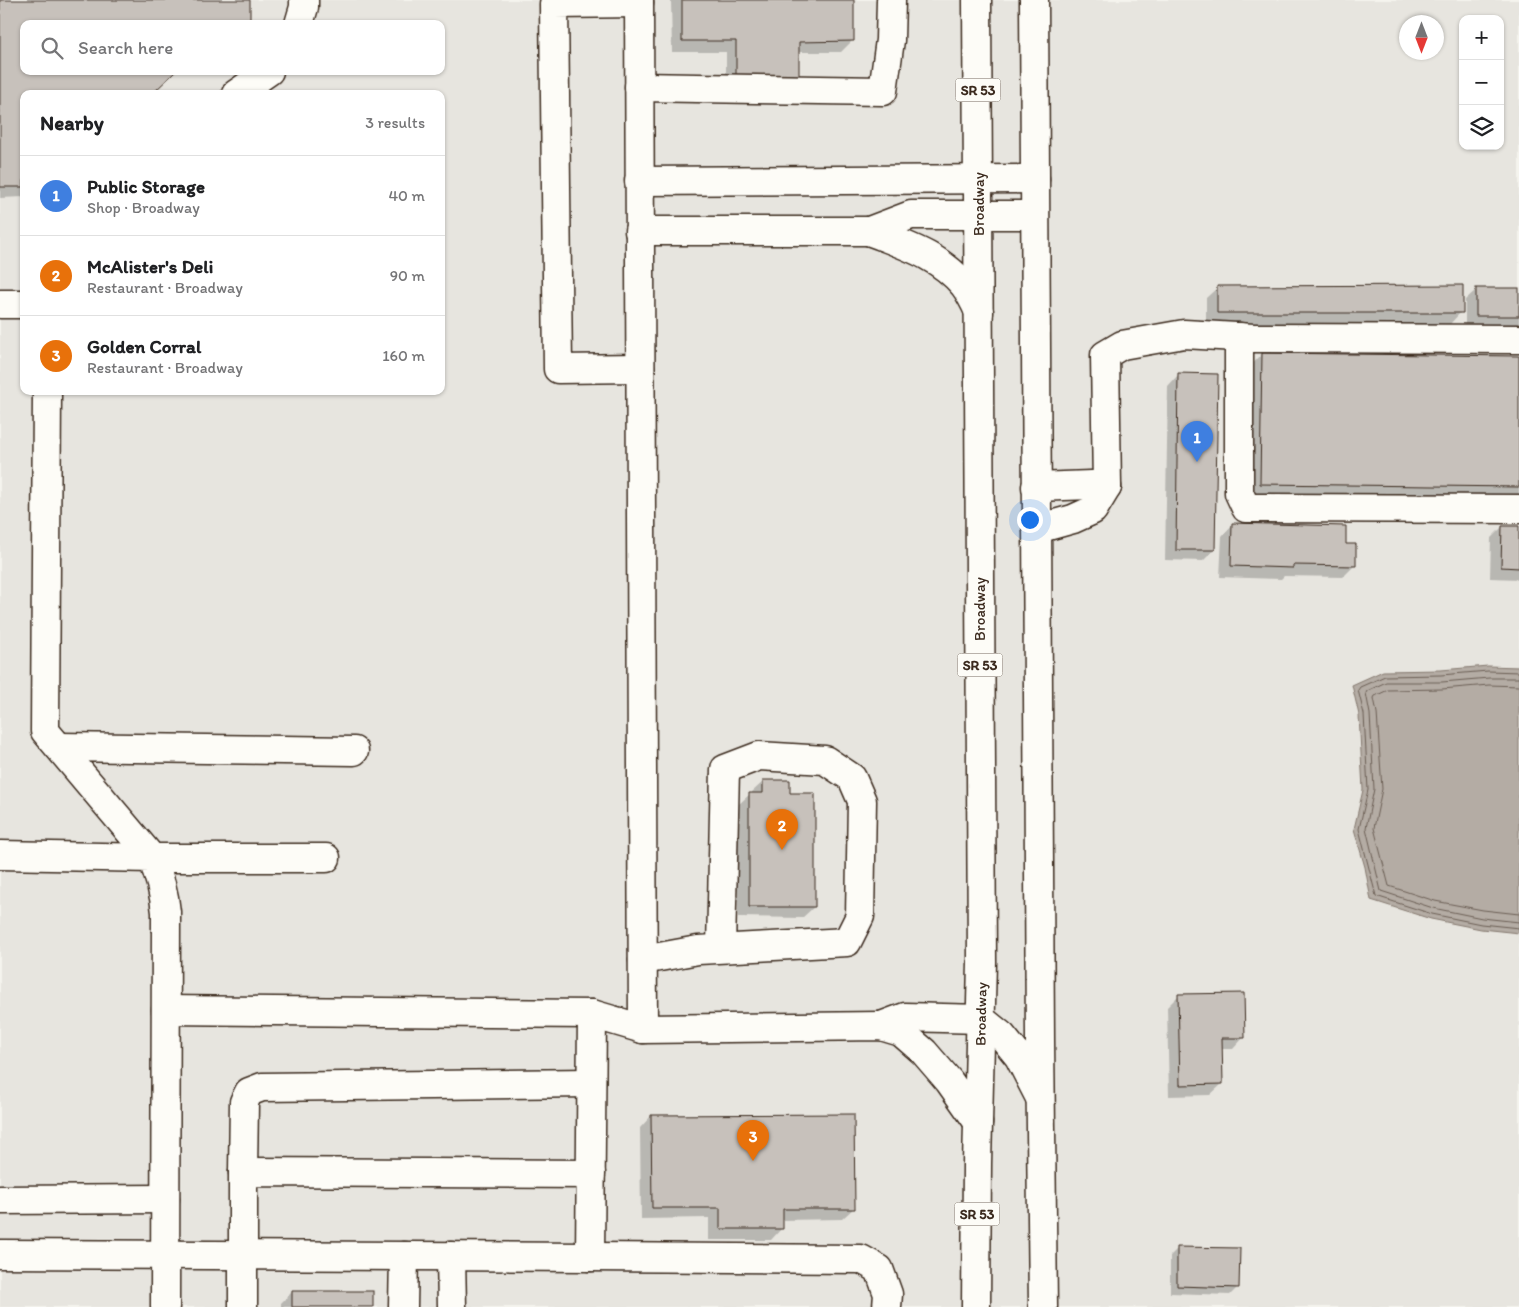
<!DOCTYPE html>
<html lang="en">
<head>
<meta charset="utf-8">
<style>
	:root { --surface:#fff; --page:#f2f2f2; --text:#202124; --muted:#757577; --line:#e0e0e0; --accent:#111827 }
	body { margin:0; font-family:Itim,sans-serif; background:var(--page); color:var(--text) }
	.controls { position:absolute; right:15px; top:15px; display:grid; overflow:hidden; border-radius:10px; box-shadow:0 1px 4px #0004 }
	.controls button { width:45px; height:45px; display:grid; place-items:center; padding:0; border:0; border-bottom:1px solid var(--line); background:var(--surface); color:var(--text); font:25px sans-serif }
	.compass { position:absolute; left:1399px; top:15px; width:45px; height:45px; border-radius:50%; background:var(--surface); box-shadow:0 1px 4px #0004; rotate:180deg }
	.you { position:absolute; left:1029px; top:519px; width:18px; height:18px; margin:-12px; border:4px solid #fff; border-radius:50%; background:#1a73e8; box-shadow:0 0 0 8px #1a73e833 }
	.badge { display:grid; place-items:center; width:32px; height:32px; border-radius:50%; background:var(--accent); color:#fff; font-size:16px; font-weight:700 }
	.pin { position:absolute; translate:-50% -41px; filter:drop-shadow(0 1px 2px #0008) }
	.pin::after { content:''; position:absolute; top:26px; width:18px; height:15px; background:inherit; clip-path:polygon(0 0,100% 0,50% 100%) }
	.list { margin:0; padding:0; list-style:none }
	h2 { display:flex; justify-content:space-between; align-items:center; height:65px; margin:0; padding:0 20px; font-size:21px }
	h2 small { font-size:16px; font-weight:400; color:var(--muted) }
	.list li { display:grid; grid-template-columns:32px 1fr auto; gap:15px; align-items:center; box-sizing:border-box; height:80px; padding:0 20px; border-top:1px solid var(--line) }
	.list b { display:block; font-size:19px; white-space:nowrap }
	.list p { margin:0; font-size:16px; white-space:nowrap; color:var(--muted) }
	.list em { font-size:16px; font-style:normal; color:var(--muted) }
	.icon { flex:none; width:28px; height:28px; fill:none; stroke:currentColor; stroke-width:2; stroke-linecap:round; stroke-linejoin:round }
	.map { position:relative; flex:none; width:1519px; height:1307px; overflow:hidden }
	.search { position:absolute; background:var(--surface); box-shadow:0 1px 4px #0004; left:20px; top:20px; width:425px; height:55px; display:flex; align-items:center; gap:12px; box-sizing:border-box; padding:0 18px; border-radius:10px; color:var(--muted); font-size:19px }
	.panel { position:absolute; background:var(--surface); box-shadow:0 1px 4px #0004; left:20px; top:90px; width:425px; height:305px; border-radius:10px }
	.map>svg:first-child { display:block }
</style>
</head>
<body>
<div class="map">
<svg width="1519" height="1307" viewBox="0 0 1519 1307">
	<rect width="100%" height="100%" fill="#f5f4ee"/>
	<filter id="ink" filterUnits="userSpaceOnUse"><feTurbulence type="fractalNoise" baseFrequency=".02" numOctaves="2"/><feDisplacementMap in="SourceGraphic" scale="10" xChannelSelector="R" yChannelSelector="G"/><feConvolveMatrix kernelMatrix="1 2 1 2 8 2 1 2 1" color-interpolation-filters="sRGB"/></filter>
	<g filter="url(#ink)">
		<path fill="#e7e5df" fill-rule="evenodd" d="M 0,0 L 1519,0 L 1519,1307 L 0,1307 ZM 1463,19 L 1500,19 L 1500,146 L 1463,146 ZM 1406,22 L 1436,22 L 1436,52 L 1406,52 ZM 24,24 L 441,24 L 441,71 L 24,71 ZM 24,94 L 441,94 L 441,391 L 24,391 Z"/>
		<polygon fill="#b4aca4" stroke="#84786e" points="1488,666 1519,667 1519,933 1481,929 1431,919 1371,900 1365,867 1354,829 1363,790 1359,715 1352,685 1383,671 1441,670"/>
		<g fill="#0003">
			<polygon points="0,0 248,0 24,24 24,197 0,198"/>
			<polygon points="671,0 852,0 852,41 841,52 798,52 726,87 726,52 672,52"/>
			<polygon points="1218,287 1461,312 1450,324 1206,324 1206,298"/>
			<polygon points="1477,289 1519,289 1519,327 1465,327 1465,300"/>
			<polygon points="1262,354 1519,357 1519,501 1246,498 1248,369"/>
			<polygon points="1179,374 1214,550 1203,561 1165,560 1168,386"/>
			<polygon points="1233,524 1345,545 1355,565 1343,577 1284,576 1281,579 1220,577 1222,536"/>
			<polygon points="1502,527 1519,527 1519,579 1490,578 1491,538"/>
			<polygon points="764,781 789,794 814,907 802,918 738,917 738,805 750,794 752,794 752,792"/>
			<polygon points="1179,995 1244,1037 1233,1049 1221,1049 1222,1084 1210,1095 1169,1096 1167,1007"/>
			<polygon points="651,1116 854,1208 842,1219 782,1220 782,1228 771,1240 709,1240 709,1218 641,1219 640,1128"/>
			<polygon points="1177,1249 1238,1287 1230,1295 1170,1293 1170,1256"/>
			<polygon points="292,1292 372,1307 281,1307 281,1303"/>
		</g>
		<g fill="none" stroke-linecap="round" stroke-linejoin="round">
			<g stroke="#6b5e54" stroke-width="1">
				<polyline points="1519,672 1488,671 1441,675 1385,676 1360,687 1358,690 1364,714 1368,790 1359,829 1376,896 1432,914 1481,924 1519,928"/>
				<polyline points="1519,678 1489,678 1442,682 1386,682 1367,691 1366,693 1370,714 1374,789 1366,828 1381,891 1433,908 1482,918 1519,922"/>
				<polyline points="1519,686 1489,685 1442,689 1388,690 1375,696 1374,698 1377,713 1382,789 1374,828 1389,886 1435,901 1483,910 1519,914"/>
			</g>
		</g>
		<g fill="#c7c1bb" stroke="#3b2a1e">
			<polygon points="0,0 250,0 250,24 24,24 24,71 176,71 152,94 24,94 24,187 0,187"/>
			<polygon points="682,0 854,0 854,41 799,42 799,76 736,77 736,41 682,41"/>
			<polygon points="1463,285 1463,313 1217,313 1217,286"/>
			<rect x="1476" y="288" width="43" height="28"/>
			<polygon points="1262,353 1519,356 1519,487 1260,484"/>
			<polygon points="1178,373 1218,374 1215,550 1176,550"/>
			<polygon points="1232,523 1346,526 1346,544 1356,544 1356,566 1293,565 1293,568 1231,566"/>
			<polygon points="1502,526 1519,526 1519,568 1501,567"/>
			<polygon points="763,780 790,780 790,793 815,793 815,907 749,907 749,793 763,793"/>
			<polygon points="1244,993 1245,1038 1222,1038 1223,1084 1180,1085 1178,994"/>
			<polygon points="854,1114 855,1209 783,1209 783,1229 720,1229 720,1208 652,1208 651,1115"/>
			<polygon points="1177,1247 1240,1248 1239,1288 1177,1286"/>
			<rect x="292" y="1291" width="81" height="16"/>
		</g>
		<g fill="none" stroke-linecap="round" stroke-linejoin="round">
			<defs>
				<g id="minor">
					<polyline points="639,0 643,1029"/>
					<polyline points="639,3 554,4 558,369 640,368"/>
					<polyline points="299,24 304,7 304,0"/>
					<polyline points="639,87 883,91 890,40 891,0"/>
					<polyline points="236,94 269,71"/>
					<polyline points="639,181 1035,179"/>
					<polyline points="639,231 869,231 911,215 1034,215"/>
					<path d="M 869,231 C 904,245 939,255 964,285 C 970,293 975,303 979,312"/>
					<polyline points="0,304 24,304"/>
					<polyline points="1239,337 1239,493 1246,508 1519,509"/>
					<polyline points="47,391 45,731 152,858 326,858"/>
					<polyline points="1036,487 1091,485 1107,487"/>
					<polyline points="1037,529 1073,519 1093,510 1107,487 1105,355 1122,345 1184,334 1254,338 1519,339"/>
					<polyline points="59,747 354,751"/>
					<path d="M 0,855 L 152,858 C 160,877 164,891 166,912 L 165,1307"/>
					<polyline points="643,960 698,950 847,942 860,916 862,801 852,778 825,760 759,756 725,769 721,948"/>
					<polyline points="166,1010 592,1014 643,1029 881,1026 901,1032 924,1052 949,1081 978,1122"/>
					<polyline points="881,1026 905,1017 981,1019 1002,1036 1019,1057 1040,1098"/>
					<polyline points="243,1172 244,1102 249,1092 262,1087 591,1083"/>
					<polyline points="0,1200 165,1199"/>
					<polyline points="0,1254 590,1257 592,1014"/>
					<polyline points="451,1256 452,1307"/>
					<polyline points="590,1257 861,1259 879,1269 888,1294 887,1307"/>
					<polyline points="243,1307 243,1172 591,1174"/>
					<polyline points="403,1307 404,1256"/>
				</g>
				<g id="major">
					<polyline points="1034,0 1040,1041 1043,1307"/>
					<polyline points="976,1307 977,1164 982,962 977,0"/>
				</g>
			</defs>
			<use href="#minor" stroke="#3b2a1e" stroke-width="31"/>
			<use href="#major" stroke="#3b2a1e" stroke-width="31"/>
			<use href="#minor" stroke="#fdfcf7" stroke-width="28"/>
			<use href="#major" stroke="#fdfcf7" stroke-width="28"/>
		</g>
	</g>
	<g text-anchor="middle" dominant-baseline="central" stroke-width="4" stroke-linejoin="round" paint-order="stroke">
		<g fill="#fdfcf7" stroke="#75695f" stroke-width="1">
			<rect x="955.5" y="78.5" width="45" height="23" rx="4"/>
			<rect x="957.5" y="653.5" width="45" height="23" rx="4"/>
			<rect x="954.5" y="1202.5" width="45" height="23" rx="4"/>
		</g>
		<g font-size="14" font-weight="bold" fill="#3b2a1e">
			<text x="978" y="90">SR 53</text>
			<text x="980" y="665">SR 53</text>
			<text x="977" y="1214">SR 53</text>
		</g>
		<g font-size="15" fill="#3b2a1e" stroke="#fdfcf7">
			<text transform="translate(979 204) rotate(-90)">Broadway</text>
			<text transform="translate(980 609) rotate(-90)">Broadway</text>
			<text transform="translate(981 1014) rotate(-89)">Broadway</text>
		</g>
	</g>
</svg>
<div class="controls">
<button>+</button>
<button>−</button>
<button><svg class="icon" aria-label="layers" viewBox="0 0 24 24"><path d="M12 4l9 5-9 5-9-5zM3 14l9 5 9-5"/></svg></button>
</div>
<svg class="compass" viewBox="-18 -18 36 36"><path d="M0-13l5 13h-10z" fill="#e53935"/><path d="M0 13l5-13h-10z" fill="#757577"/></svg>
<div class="you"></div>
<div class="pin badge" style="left:1197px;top:462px;background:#3f7fe0">1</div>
<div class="pin badge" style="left:782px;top:850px;background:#e8710a">2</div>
<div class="pin badge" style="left:753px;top:1161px;background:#e8710a">3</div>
<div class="search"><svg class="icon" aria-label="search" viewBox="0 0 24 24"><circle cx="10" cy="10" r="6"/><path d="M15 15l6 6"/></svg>Search here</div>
<section class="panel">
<h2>Nearby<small>3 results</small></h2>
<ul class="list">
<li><span class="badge" style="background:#3f7fe0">1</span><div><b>Public Storage</b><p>Shop · Broadway</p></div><em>40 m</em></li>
<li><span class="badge" style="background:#e8710a">2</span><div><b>McAlister's Deli</b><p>Restaurant · Broadway</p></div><em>90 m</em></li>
<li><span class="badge" style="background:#e8710a">3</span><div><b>Golden Corral</b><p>Restaurant · Broadway</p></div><em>160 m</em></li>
</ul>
</section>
</div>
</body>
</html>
